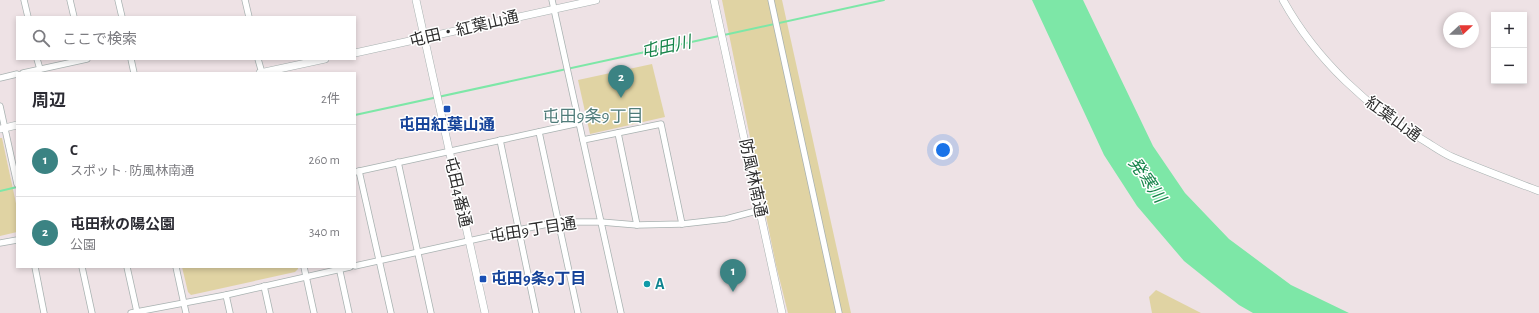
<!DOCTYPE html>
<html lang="ja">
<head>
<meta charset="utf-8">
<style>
	:root { --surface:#fff; --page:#f7f7f7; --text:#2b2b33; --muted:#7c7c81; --line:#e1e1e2; --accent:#3b8383 }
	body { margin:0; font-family:"Alegreya Sans","Noto Sans JP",sans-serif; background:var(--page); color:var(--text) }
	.controls { position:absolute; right:12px; top:12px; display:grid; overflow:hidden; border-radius:0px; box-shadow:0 2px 6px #0003 }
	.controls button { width:36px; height:36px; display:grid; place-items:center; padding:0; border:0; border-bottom:1px solid var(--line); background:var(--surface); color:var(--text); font:20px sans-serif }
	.compass { position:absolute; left:1443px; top:12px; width:36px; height:36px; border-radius:50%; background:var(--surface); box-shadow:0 2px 6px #0003; rotate:68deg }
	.you { position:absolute; left:943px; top:150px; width:14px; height:14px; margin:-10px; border:3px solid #fff; border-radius:50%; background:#1a73e8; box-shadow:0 0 0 6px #1a73e833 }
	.badge { display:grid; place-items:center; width:26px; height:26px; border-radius:50%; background:var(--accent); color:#fff; font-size:13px; font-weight:700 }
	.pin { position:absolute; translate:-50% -33px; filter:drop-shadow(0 1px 2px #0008) }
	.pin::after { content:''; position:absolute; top:21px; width:14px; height:12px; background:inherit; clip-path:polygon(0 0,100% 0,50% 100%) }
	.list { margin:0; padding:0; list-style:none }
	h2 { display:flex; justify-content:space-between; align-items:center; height:52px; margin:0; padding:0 16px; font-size:17px }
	h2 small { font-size:13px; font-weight:400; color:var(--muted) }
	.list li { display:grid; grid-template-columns:26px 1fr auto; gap:12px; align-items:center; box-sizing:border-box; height:72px; padding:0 16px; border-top:1px solid var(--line) }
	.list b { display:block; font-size:15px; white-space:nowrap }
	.list p { margin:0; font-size:13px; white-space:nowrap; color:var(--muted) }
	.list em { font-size:13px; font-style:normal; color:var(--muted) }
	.icon { flex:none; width:22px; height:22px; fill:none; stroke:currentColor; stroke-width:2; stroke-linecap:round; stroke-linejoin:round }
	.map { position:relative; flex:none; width:1539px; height:313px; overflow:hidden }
	.search { position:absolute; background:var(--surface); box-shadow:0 2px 6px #0003; left:16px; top:16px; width:340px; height:44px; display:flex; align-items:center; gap:10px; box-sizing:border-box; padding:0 14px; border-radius:0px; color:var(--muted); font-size:15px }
	.panel { position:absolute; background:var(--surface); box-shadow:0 2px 6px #0003; left:16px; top:72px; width:340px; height:196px; border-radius:0px }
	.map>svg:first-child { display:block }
</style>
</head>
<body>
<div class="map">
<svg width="1539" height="313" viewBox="0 0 1539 313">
	<rect width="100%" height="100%" fill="#eee2e5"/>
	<g fill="#e0d3a3">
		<polygon points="722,0 782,0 851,313 788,313 776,265"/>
		<polygon points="652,64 665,117 590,134 578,80"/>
		<polygon points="0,138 2,138 17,208 17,232 0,236"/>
		<polygon points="182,267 298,267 298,269 295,272 191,295 188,292"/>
		<polygon points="1156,290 1201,313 1152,313 1149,297"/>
	</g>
	<polygon fill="#7de7a7" points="1032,0 1083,0 1153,146 1185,193 1229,239 1291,285 1349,313 1253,313 1239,305 1184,261 1137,206 1104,155"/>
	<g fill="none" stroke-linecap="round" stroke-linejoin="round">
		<g stroke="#7de7a7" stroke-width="2">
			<polyline points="724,35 884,0"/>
			<polyline points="355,115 719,36"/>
			<polyline points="0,191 17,187"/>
		</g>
		<defs>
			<g id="minor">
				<polyline points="24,0 28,17"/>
				<polyline points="70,0 74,17"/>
				<polyline points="118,0 122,17"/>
				<polyline points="245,0 249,17"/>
				<polyline points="552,0 621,313"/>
				<polyline points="771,0 839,313"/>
				<polyline points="37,59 40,69"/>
				<polyline points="131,59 134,73"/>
				<polyline points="258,59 262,73"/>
				<polyline points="23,73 87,59"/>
				<polyline points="0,78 17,74"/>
				<polyline points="0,106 17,184"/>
				<polyline points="539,132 578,313"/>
				<polyline points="618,133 637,225"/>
				<polyline points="500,140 536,313"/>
				<polyline points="583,140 661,124 682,224"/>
				<polyline points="398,162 431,313"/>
				<polyline points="359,171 391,313"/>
				<polyline points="355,172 579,123"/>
				<polyline points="0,243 17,240"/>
				<polyline points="355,266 518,230 558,222 601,222 637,225 682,224 726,219 760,210"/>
				<polyline points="35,267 44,313"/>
				<polyline points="82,267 92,313"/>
				<polyline points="127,267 137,312"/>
				<polyline points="176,267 186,313"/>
				<polyline points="304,267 314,313"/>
				<polyline points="339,267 349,313"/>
				<polyline points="264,286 270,313"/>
				<polyline points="226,295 230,313"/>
				<polyline points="131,313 226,295 350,267"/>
			</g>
			<g id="tertiary">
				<polyline points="416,0 485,313"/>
				<polyline points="714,0 782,313"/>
				<path d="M 1283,0 C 1316,60 1369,109 1428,143 C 1436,148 1443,153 1452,157 C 1480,169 1510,180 1539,191"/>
				<polyline points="355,53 596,0"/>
				<polyline points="260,73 325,59"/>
				<polyline points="0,129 17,125"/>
			</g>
		</defs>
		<use href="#minor" stroke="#a8b2b1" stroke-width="7"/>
		<use href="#tertiary" stroke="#a8b2b1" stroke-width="8"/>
		<use href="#minor" stroke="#fff" stroke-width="5.5"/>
		<use href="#tertiary" stroke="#fff" stroke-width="7"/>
	</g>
	<g fill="#1a4fb4" stroke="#fff" stroke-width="1.5">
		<rect x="443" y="105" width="8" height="8" rx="2"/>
		<rect x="479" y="275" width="8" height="8" rx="2"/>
	</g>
	<circle fill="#0f9aa8" stroke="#fff" stroke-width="1.5" cx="647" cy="284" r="4"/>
	<g text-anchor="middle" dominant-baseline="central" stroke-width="3" stroke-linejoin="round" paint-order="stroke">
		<g font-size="16" fill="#2e2e2e" stroke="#fff">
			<text transform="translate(464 29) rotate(-13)">屯田・紅葉山通</text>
			<text transform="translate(1393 119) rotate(36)">紅葉山通</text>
			<text transform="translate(753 178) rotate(78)">防風林南通</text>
			<text transform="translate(458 192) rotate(77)">屯田4番通</text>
			<text transform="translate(533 230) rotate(-9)">屯田9丁目通</text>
		</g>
		<g font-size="16" font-weight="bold" fill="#164399" stroke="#fff">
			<text x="447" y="125">屯田紅葉山通</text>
			<text x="491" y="279" text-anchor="start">屯田9条9丁目</text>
		</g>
		<g font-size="16" font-weight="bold" fill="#0d838f" stroke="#fff" text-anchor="start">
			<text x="655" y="284">A</text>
		</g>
		<g font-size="17" font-style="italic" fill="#17844a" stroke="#fff">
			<text transform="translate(666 47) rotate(-12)">屯田川</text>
			<text transform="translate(1147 180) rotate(55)">発寒川</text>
		</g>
		<g font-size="17" fill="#507c7a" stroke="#fff">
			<text x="593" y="116">屯田9条9丁目</text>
		</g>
	</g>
</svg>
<div class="controls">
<button>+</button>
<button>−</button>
</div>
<svg class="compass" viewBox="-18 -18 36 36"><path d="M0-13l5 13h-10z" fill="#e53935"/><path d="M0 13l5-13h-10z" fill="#7c7c81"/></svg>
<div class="you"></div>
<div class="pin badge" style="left:733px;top:292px">1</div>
<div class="pin badge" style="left:621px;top:98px">2</div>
<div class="search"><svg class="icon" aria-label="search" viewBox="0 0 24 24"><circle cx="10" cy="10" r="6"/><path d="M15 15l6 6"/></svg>ここで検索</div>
<section class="panel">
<h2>周辺<small>2件</small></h2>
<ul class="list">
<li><span class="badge">1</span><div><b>C</b><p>スポット · 防風林南通</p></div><em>260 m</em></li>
<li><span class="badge">2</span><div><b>屯田秋の陽公園</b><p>公園</p></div><em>340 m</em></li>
</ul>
</section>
</div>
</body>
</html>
